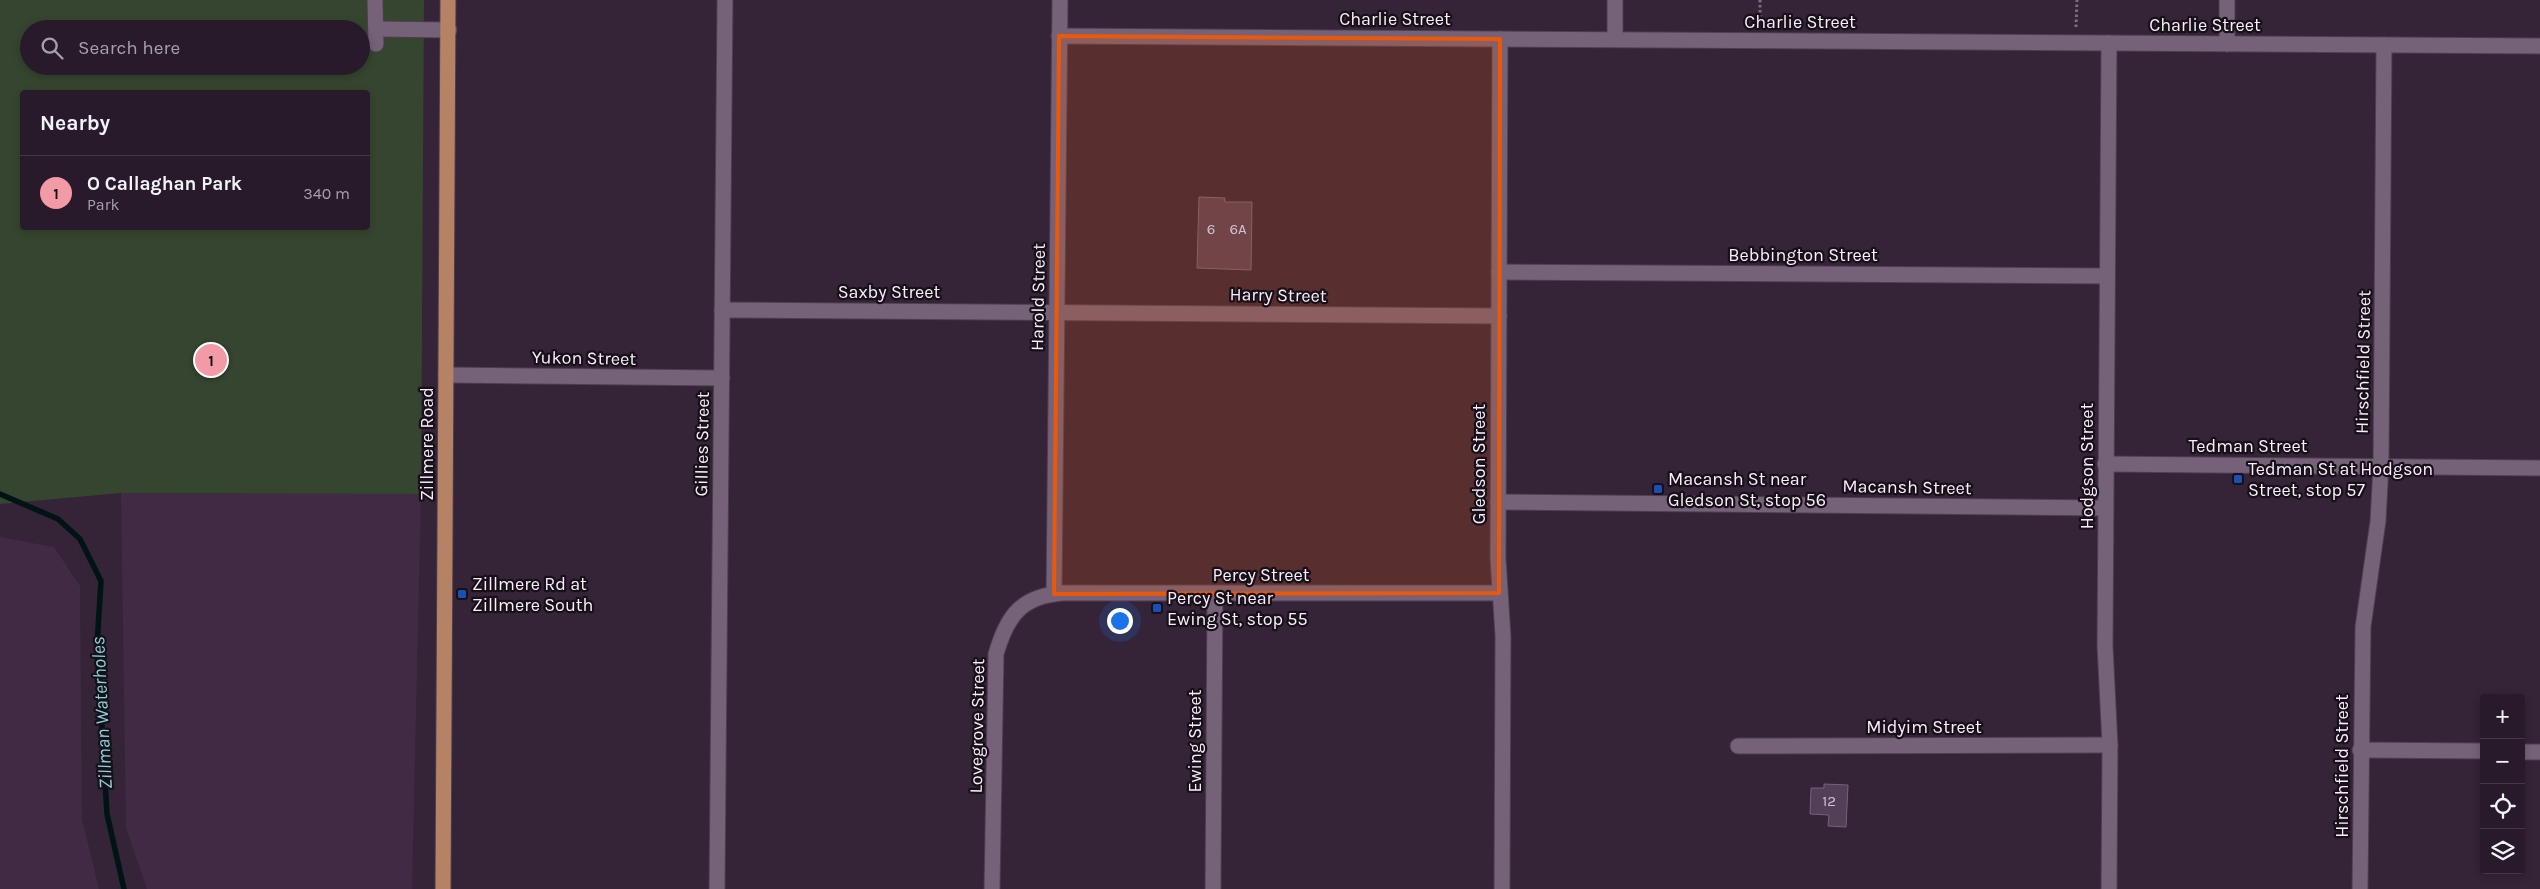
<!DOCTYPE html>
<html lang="en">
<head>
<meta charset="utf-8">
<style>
	:root { --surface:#281a2a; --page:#302332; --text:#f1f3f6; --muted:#a5a1a8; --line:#443847; --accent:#f39aa7 }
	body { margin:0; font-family:Karla,sans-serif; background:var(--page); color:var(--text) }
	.controls { position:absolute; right:15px; bottom:15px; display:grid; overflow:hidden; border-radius:5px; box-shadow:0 2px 8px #0003 }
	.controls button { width:45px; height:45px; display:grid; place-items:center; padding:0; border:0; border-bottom:1px solid var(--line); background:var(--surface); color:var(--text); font:25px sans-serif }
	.you { position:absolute; left:1119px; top:620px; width:18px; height:18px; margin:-12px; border:4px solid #fff; border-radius:50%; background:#1a73e8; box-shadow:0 0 0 8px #1a73e833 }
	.badge { display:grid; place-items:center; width:32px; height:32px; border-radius:50%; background:var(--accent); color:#111; font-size:16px; font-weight:700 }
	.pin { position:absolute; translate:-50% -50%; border:2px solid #fff; box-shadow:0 1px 5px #0006 }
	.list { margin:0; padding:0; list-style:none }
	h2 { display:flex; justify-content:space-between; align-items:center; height:65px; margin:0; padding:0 20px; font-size:21px }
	h2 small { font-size:16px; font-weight:400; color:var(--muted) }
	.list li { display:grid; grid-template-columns:32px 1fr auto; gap:15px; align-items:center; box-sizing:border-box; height:75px; padding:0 20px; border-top:1px solid var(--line) }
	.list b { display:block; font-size:19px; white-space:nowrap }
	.list p { margin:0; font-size:16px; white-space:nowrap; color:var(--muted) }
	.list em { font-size:16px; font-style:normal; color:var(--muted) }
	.icon { flex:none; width:28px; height:28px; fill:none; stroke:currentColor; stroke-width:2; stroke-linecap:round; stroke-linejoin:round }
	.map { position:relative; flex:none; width:2540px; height:889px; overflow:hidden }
	.search { position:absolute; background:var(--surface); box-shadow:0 2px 8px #0003; left:20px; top:20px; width:350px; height:55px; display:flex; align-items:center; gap:12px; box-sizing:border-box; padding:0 18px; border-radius:28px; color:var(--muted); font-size:19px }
	.panel { position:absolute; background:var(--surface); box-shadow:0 2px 8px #0003; left:20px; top:90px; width:350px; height:140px; border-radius:5px }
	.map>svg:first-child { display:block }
</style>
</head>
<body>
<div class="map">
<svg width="2540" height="889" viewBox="0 0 2540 889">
	<rect width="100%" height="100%" fill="#352338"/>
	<g fill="#402a44">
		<polygon points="121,493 421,494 412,889 147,889 126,828"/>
		<polygon points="0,537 54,547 80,586 82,819 99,889 0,889"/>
	</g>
	<path fill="#35452f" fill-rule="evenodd" d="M 0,0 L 424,0 L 421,494 L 121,493 L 0,504 ZM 29,29 L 361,29 L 361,66 L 29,66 ZM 22,92 L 368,92 L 368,228 L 22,228 Z"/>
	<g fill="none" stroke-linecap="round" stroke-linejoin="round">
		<polyline stroke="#001315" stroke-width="5.5" points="0,494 58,519 80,539 101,581 97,645 107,814 124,889"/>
	</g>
	<g fill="#543f58" stroke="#766279">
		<polygon points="1199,197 1225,198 1225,202 1252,202 1251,270 1197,268"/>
		<polygon points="1824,784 1848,785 1846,827 1828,826 1829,815 1810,814 1811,788 1824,788"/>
	</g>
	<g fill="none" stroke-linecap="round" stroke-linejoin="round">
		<defs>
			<g id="minor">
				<polyline points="375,0 376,44"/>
				<polyline points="377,29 449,30"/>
				<polyline points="1059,36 2540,46"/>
				<polyline points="1500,39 1498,558 1503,636 1502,889"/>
				<polyline points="1615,39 1615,0"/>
				<polyline points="2109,43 2105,646 2110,745 2109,889"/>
				<polyline points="2227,44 2227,0"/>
				<polyline points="1499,272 2107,276"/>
				<polyline points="722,310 1499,316"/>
				<polyline points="446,375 722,378"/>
				<polyline points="2105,464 2540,468"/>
				<polyline points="1498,502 2105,508"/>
				<polyline points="1054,594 1060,0"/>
				<polyline points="1738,746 2110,745"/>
				<polyline points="2360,750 2484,751"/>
				<polyline points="2521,752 2540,752"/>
				<polyline points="717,889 725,0"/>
				<path d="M 992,889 L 996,654 C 1007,616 1021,596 1063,593 L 1499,593"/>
				<polyline points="1213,889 1215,594"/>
				<polyline points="2360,889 2363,627 2378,521 2381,466 2384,45"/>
			</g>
			<polyline id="major" points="443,889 448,0"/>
		</defs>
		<use href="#minor" stroke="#4d3e4f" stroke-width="17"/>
		<use href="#major" stroke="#4d3e4f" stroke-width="17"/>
		<g stroke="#7d6d7f" stroke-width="3" stroke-dasharray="2.5 2.5" stroke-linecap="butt">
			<polyline points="1760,0 1760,24"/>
			<polyline points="2076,27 2077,0"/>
		</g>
		<use href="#minor" stroke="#756178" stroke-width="15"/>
		<use href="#major" stroke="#b68265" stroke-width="15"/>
	</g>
	<path fill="#e8590c" fill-opacity="0.2" stroke="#e8590c" stroke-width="4" stroke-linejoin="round" d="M 1059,36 L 1500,39 L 1499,593 L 1054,594 Z"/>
	<g fill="#1a4fb4" stroke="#181019" stroke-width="2">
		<rect x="2233" y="474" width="10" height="10" rx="2.5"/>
		<rect x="1653" y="484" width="10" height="10" rx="2.5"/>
		<rect x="457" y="589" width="10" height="10" rx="2.5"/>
		<rect x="1152" y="603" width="10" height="10" rx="2.5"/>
	</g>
	<g text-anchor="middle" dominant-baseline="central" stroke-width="4.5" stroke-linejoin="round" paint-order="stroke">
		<g font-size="15" fill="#d0c2d2">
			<text x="1211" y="229">6</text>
			<text x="1238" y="229">6A</text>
			<text x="1829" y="801">12</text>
		</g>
		<g font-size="18" fill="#f9edfb" stroke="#181019">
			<text x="1395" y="19">Charlie Street</text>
			<text x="1800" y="22">Charlie Street</text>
			<text x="2205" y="25">Charlie Street</text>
			<text x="1803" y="255">Bebbington Street</text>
			<text x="889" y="292">Saxby Street</text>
			<text transform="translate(1278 295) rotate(1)">Harry Street</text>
			<text transform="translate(1038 297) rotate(-89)">Harold Street</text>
			<text transform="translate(584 358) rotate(1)">Yukon Street</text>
			<text transform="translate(2363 362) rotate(-89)">Hirschfield Street</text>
			<text transform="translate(427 444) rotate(-90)">Zillmere Road</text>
			<text transform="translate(702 444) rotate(-89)">Gillies Street</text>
			<text x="2248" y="446">Tedman Street</text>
			<text transform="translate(1479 464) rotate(-90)">Gledson Street</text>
			<text transform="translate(2087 466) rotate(-90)">Hodgson Street</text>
			<text transform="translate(1907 487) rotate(1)">Macansh Street</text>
			<text x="1261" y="575">Percy Street</text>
			<text transform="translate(977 726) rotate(-89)">Lovegrove Street</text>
			<text x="1924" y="727">Midyim Street</text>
			<text transform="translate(1195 741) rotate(-90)">Ewing Street</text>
			<text transform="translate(2342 766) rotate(-90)">Hirschfield Street</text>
		</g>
		<g font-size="18" fill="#f9edfb" stroke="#181019" text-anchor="start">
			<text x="2248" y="469">Tedman St at Hodgson<tspan x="2248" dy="21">Street, stop 57</tspan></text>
			<text x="1668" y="479">Macansh St near<tspan x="1668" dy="21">Gledson St, stop 56</tspan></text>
			<text x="472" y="584">Zillmere Rd at<tspan x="472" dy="21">Zillmere South</tspan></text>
			<text x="1167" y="598">Percy St near<tspan x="1167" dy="21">Ewing St, stop 55</tspan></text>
		</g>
		<g font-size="19" font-style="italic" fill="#85d4db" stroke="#181019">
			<text transform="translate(102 713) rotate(-93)">Zillman Waterholes</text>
		</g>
	</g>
</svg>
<div class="controls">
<button>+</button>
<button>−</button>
<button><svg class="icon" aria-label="locate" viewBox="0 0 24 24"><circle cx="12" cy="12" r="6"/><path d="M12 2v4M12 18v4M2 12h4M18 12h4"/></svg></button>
<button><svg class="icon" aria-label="layers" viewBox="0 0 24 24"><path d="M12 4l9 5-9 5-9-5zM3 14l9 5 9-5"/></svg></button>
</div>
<div class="you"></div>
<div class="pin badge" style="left:211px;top:360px">1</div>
<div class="search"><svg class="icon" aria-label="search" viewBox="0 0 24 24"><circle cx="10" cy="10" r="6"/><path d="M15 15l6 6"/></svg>Search here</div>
<section class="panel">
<h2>Nearby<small></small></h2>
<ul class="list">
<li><span class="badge">1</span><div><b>O Callaghan Park</b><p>Park</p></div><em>340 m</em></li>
</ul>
</section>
</div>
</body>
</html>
